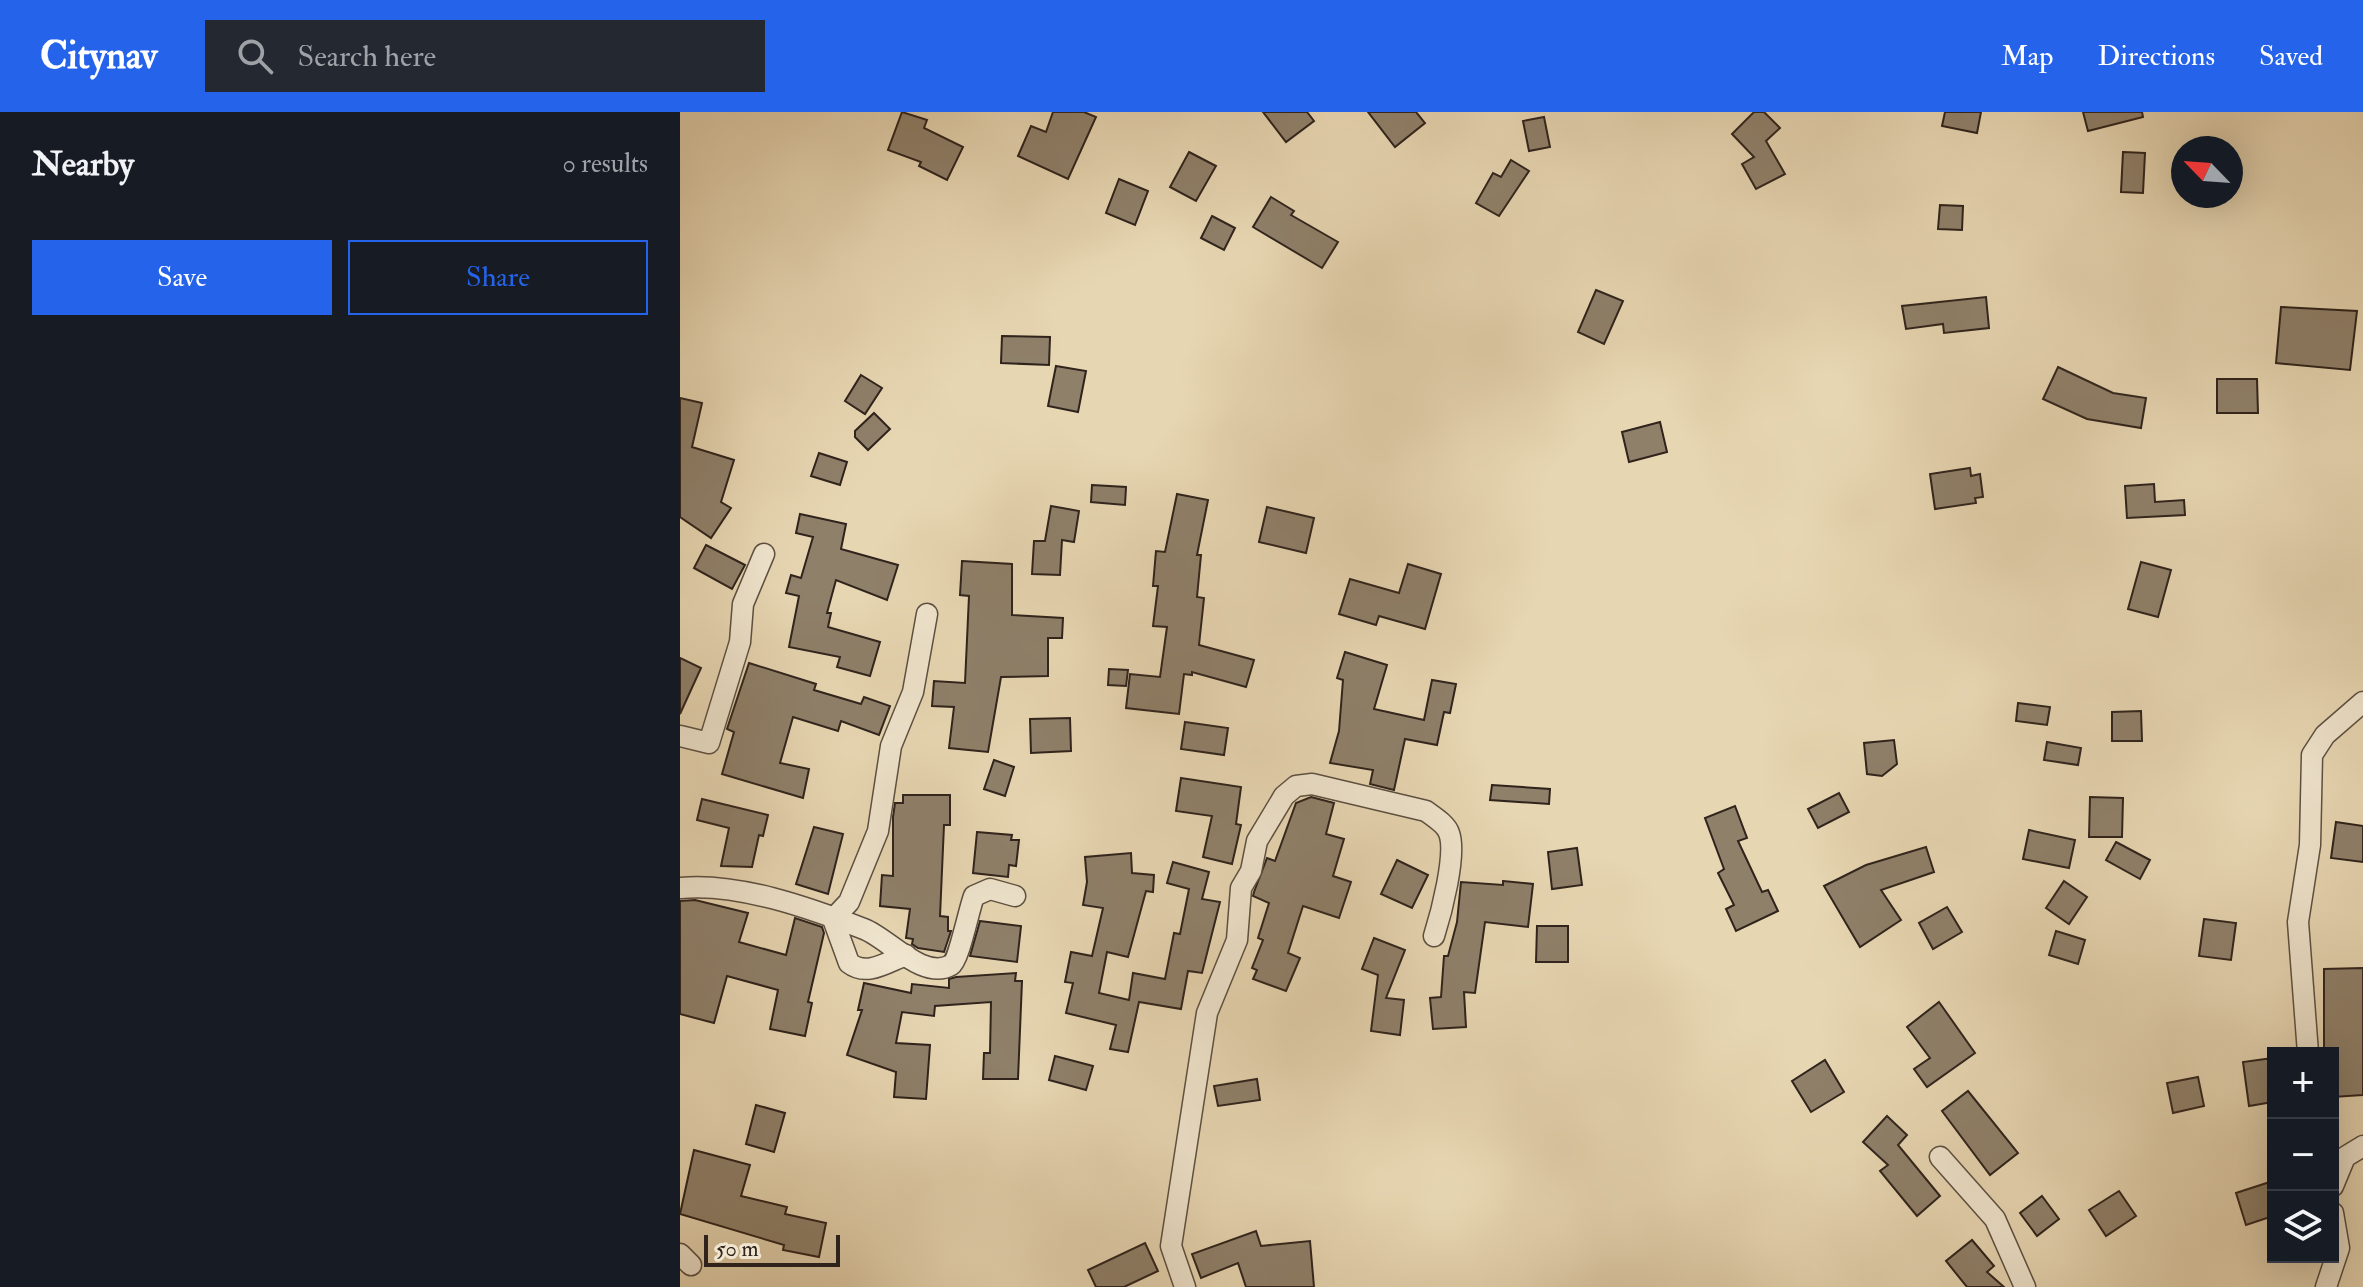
<!DOCTYPE html>
<html lang="en">
<head>
<meta charset="utf-8">
<style>
	:root { --surface:#171b24; --page:#242831; --text:#f1f3f6; --muted:#9ea1a6; --line:#363941; --accent:#2563eb }
	body { margin:0; font-family:"IM FELL Double Pica",serif; background:var(--page); color:var(--text) }
	.controls { position:absolute; right:24px; bottom:24px; display:grid; overflow:hidden; border-radius:0px; box-shadow:0 8px 32px #0002 }
	.controls button { width:72px; height:72px; display:grid; place-items:center; padding:0; border:0; border-bottom:2px solid var(--line); background:var(--surface); color:var(--text); font:40px sans-serif }
	.compass { position:absolute; left:1491px; top:24px; width:72px; height:72px; border-radius:50%; background:var(--surface); box-shadow:0 8px 32px #0002; rotate:295deg }
	.scale { position:absolute; left:24px; bottom:20px; width:136px; box-sizing:border-box; padding-left:8px; border:4px solid #2f231c; border-top:0; font-size:22px; line-height:28px; white-space:nowrap; color:#2f231c; -webkit-text-stroke:6px #efe4cd; paint-order:stroke }
	.list { margin:0; padding:0; list-style:none }
	h2 { display:flex; justify-content:space-between; align-items:center; height:104px; margin:0; padding:0 32px; font-size:34px }
	h2 small { font-size:26px; font-weight:400; color:var(--muted) }
	.actions { display:flex; gap:16px; padding:24px 32px }
	.actions a { flex:1; padding:18px 0; border:2px solid var(--accent); border-radius:0px; text-align:center; font-size:28px; color:var(--accent) }
	.actions .main { background:var(--accent); color:#fff }
	.icon { flex:none; width:44px; height:44px; fill:none; stroke:currentColor; stroke-width:2; stroke-linecap:round; stroke-linejoin:round }
	.map { position:relative; flex:none; width:1683px; height:1175px; overflow:hidden }
	header { display:flex; align-items:center; gap:48px; box-sizing:border-box; height:112px; padding:0 40px; background:var(--accent); color:#fff }
	header strong { font-size:38px }
	nav { display:flex; gap:44px; margin-inline-start:auto; font-size:28px }
	.search { width:560px; height:72px; background:var(--page); display:flex; align-items:center; gap:20px; box-sizing:border-box; padding:0 28px; border-radius:0px; color:var(--muted); font-size:30px }
	main { display:flex }
	aside { flex:1; background:var(--surface) }
	.map>svg:first-child { display:block }
</style>
</head>
<body>
<header>
<strong>Citynav</strong>
<div class="search"><svg class="icon" aria-label="search" viewBox="0 0 24 24"><circle cx="10" cy="10" r="6"/><path d="M15 15l6 6"/></svg>Search here</div>
<nav><a>Map</a><a>Directions</a><a>Saved</a></nav>
</header>
<main>
<aside>
<h2>Nearby<small>0 results</small></h2>
<ul class="list">
</ul>
<div class="actions"><a class="main">Save</a><a>Share</a></div>
</aside>
<div class="map">
<svg width="1683" height="1175" viewBox="0 0 1683 1175">
	<rect width="100%" height="100%" fill="#e7d6b2"/>
	<filter id="stains"><feTurbulence type="fractalNoise" baseFrequency=".0025" numOctaves="4"/><feColorMatrix values="0 0 0 0 .2 0 0 0 0 .09 0 0 0 0 .02 0 0 0 .5 -.17"/></filter>
	<radialGradient id="worn" r=".72"><stop offset=".6" stop-color="#630" stop-opacity="0"/><stop offset="1" stop-color="#630" stop-opacity=".3"/></radialGradient>
	<g fill="#8f806a" stroke="#2f231c" stroke-width="2">
		<polygon points="222,0 247,8 244,16 283,35 267,68 239,54 241,50 208,38"/>
		<polygon points="373,0 404,0 416,5 388,67 338,44 351,14 366,20"/>
		<polygon points="583,0 627,0 634,9 606,30"/>
		<polygon points="688,0 736,0 745,11 715,35"/>
		<polygon points="1074,0 1084,0 1100,16 1086,29 1105,62 1076,77 1062,52 1074,45 1052,22"/>
		<polygon points="1265,0 1301,0 1297,21 1262,14"/>
		<polygon points="1403,0 1462,0 1463,5 1408,19"/>
		<polygon points="864,5 870,35 849,39 843,9"/>
		<polygon points="509,40 536,54 516,89 490,75"/>
		<polygon points="1443,40 1465,41 1463,81 1441,80"/>
		<polygon points="831,48 849,59 819,104 796,91 813,61 821,65"/>
		<polygon points="439,67 468,79 455,113 426,101"/>
		<polygon points="591,85 614,99 611,103 658,130 642,156 573,115"/>
		<polygon points="1260,93 1283,94 1282,118 1258,117"/>
		<polygon points="532,104 555,116 544,138 521,126"/>
		<polygon points="916,178 943,189 924,232 898,220"/>
		<polygon points="1306,185 1309,216 1264,221 1263,212 1226,217 1222,194"/>
		<polygon points="1601,195 1677,199 1670,258 1596,251"/>
		<polygon points="322,224 370,225 369,253 321,251"/>
		<polygon points="376,254 406,259 398,300 368,294"/>
		<polygon points="1378,255 1433,281 1466,286 1461,316 1407,307 1363,287"/>
		<polygon points="181,263 202,276 185,302 165,289"/>
		<polygon points="1537,267 1577,267 1578,301 1537,301"/>
		<polygon points="0,286 22,291 12,335 54,348 41,390 51,396 31,426 0,405"/>
		<polygon points="194,301 210,317 188,338 175,325 175,319"/>
		<polygon points="980,310 987,340 949,350 942,320"/>
		<polygon points="139,341 167,350 160,373 131,364"/>
		<polygon points="1290,356 1291,364 1300,362 1303,385 1295,386 1296,391 1255,397 1250,362"/>
		<polygon points="1474,372 1475,390 1504,388 1505,403 1447,406 1445,374"/>
		<polygon points="412,373 446,375 445,393 411,390"/>
		<polygon points="497,382 528,388 517,443 521,443 517,485 524,486 519,533 574,548 566,575 512,560 512,563 504,562 499,602 446,596 450,562 480,565 487,515 473,514 478,474 473,474 476,439 485,440"/>
		<polygon points="371,394 399,399 394,430 382,428 380,463 352,462 354,429 365,429"/>
		<polygon points="587,395 634,406 626,441 579,430"/>
		<polygon points="120,402 166,412 161,437 218,453 207,488 156,468 147,501 151,501 148,515 200,530 190,564 157,555 160,545 109,535 119,484 106,481 111,463 121,466 133,425 116,421"/>
		<polygon points="26,433 65,453 52,477 14,456"/>
		<polygon points="282,449 332,452 332,503 383,506 382,526 368,526 368,564 321,565 308,640 269,636 274,595 252,594 254,569 285,571 289,484 280,483"/>
		<polygon points="1461,450 1491,458 1478,505 1448,497"/>
		<polygon points="728,452 761,462 745,517 699,504 696,513 659,502 670,467 719,481"/>
		<polygon points="665,540 707,553 694,597 744,608 752,568 776,572 770,601 764,600 757,633 725,627 714,678 690,672 693,658 650,651 659,619 663,568 657,566"/>
		<polygon points="0,546 21,556 0,602"/>
		<polygon points="69,551 136,572 134,578 181,592 184,585 210,594 199,623 161,609 158,619 113,605 100,651 129,657 123,686 42,662 54,620 47,617"/>
		<polygon points="429,557 448,558 446,574 428,573"/>
		<polygon points="1338,591 1370,595 1367,613 1336,609"/>
		<polygon points="1461,599 1462,629 1432,629 1432,600"/>
		<polygon points="390,606 391,639 351,641 350,607"/>
		<polygon points="505,610 548,616 544,643 501,637"/>
		<polygon points="1214,628 1217,652 1202,664 1187,662 1184,631"/>
		<polygon points="1367,630 1401,636 1398,653 1364,648"/>
		<polygon points="314,648 334,655 325,684 304,677"/>
		<polygon points="501,666 561,675 556,712 561,713 552,752 523,745 532,704 496,699"/>
		<polygon points="812,673 870,677 869,692 810,688"/>
		<polygon points="1159,681 1169,700 1138,716 1128,697"/>
		<polygon points="223,683 270,683 270,713 264,713 260,804 268,805 268,819 271,819 264,840 238,836 232,832 233,827 226,826 230,797 200,794 202,763 213,764 213,705 215,691 223,691"/>
		<polygon points="631,685 654,691 646,722 664,727 653,764 671,770 659,806 623,794 608,841 620,846 606,879 573,867 577,858 572,856 583,828 578,826 589,791 573,784 574,780 587,746 595,749 616,691"/>
		<polygon points="1410,685 1443,686 1442,725 1409,725"/>
		<polygon points="22,687 88,703 83,724 79,723 72,755 41,754 49,716 17,708"/>
		<polygon points="1055,694 1067,726 1058,729 1082,780 1088,778 1098,799 1056,819 1046,797 1054,793 1038,761 1044,757 1025,706"/>
		<polygon points="1656,710 1683,714 1683,750 1651,746"/>
		<polygon points="134,715 163,722 148,782 116,772"/>
		<polygon points="1349,718 1395,728 1389,756 1343,747"/>
		<polygon points="297,720 332,723 331,728 339,728 336,754 329,753 328,765 293,761"/>
		<polygon points="1436,730 1470,748 1460,767 1426,748"/>
		<polygon points="1246,735 1254,760 1201,778 1221,808 1180,835 1144,774 1186,753"/>
		<polygon points="897,736 902,773 872,777 868,740"/>
		<polygon points="451,741 452,761 474,763 473,780 466,779 448,845 427,840 419,881 449,888 453,861 485,867 494,821 500,822 509,777 487,771 493,750 529,760 522,787 540,790 522,861 508,859 501,897 459,890 448,940 430,937 436,913 386,901 393,871 385,870 391,840 412,844 423,796 403,793 407,770 405,745"/>
		<polygon points="717,748 748,763 732,796 701,782"/>
		<polygon points="823,769 853,772 848,815 805,810 795,881 784,880 786,915 753,917 750,886 761,885 764,844 768,844 777,810 781,770 823,773"/>
		<polygon points="1384,769 1407,785 1389,812 1366,796"/>
		<polygon points="15,788 68,801 59,830 106,843 115,806 142,815 144,821 128,890 132,891 125,924 90,917 98,878 47,864 34,911 0,902 0,789"/>
		<polygon points="1267,795 1282,820 1253,837 1239,811"/>
		<polygon points="1524,807 1556,811 1551,848 1519,844"/>
		<polygon points="300,809 341,814 337,850 290,844"/>
		<polygon points="857,814 888,814 888,850 856,850"/>
		<polygon points="1376,819 1405,828 1398,852 1369,843"/>
		<polygon points="694,826 725,838 706,886 724,888 720,923 691,919 698,863 682,857"/>
		<polygon points="1683,856 1683,983 1653,985 1653,938 1644,938 1644,857"/>
		<polygon points="336,861 335,869 342,869 338,967 303,967 304,941 310,941 311,890 255,894 254,904 222,900 216,931 250,933 246,987 214,985 216,960 167,943 182,898 178,898 184,871 231,881 232,872 269,876 269,867 276,865"/>
		<polygon points="1259,890 1295,941 1247,975 1234,957 1250,946 1227,915"/>
		<polygon points="375,944 413,954 406,978 369,968"/>
		<polygon points="1593,946 1593,990 1569,994 1563,950"/>
		<polygon points="1145,948 1164,980 1131,1000 1112,969"/>
		<polygon points="1518,965 1524,994 1493,1001 1487,971"/>
		<polygon points="577,967 580,988 538,994 534,974"/>
		<polygon points="1288,979 1338,1041 1310,1063 1262,999"/>
		<polygon points="76,993 105,1001 94,1040 66,1032"/>
		<polygon points="1207,1004 1227,1023 1218,1033 1260,1084 1237,1104 1200,1059 1208,1053 1183,1030"/>
		<polygon points="14,1038 70,1053 61,1084 107,1095 105,1102 146,1111 139,1145 103,1138 104,1133 0,1102"/>
		<polygon points="1593,1069 1593,1104 1566,1113 1556,1081"/>
		<polygon points="1439,1079 1456,1104 1426,1124 1409,1098"/>
		<polygon points="1362,1084 1379,1107 1357,1124 1340,1101"/>
		<polygon points="576,1119 581,1134 630,1129 634,1175 566,1175 558,1151 521,1166 512,1142"/>
		<polygon points="1292,1128 1314,1154 1307,1160 1324,1175 1287,1175 1266,1149"/>
		<polygon points="465,1131 478,1159 444,1175 416,1175 408,1158"/>
	</g>
	<g fill="none" stroke-linecap="round" stroke-linejoin="round">
		<defs>
			<g id="street">
				<polyline points="0,624 29,631 60,530 63,492 84,442"/>
				<path d="M 0,776 C 57,770 130,796 184,817 C 208,826 243,869 271,853 C 279,848 289,797 294,784 L 310,777 L 335,784"/>
				<polyline points="153,807 169,790 198,719 211,634 233,580 247,502"/>
				<path d="M 153,807 L 169,851 C 187,865 207,850 226,843"/>
				<polyline points="1628,941 1618,810 1630,733 1632,643 1645,623 1683,590"/>
				<polyline points="1260,1045 1315,1107 1345,1175"/>
				<polyline points="1653,1074 1665,1045 1683,1034"/>
				<polyline points="0,1142 11,1153"/>
				<path d="M 505,1175 L 491,1134 L 527,901 L 557,828 L 561,776 L 571,759 L 577,729 L 604,684 L 616,674 L 632,672 L 746,699 C 754,705 766,712 769,721 C 777,742 761,802 754,824"/>
				<polyline points="1646,1175 1659,1136 1653,1101"/>
			</g>
		</defs>
		<use href="#street" stroke="#5d5042" stroke-width="23"/>
		<use href="#street" stroke="#efe4cd" stroke-width="20"/>
	</g>
	<rect width="100%" height="100%" filter="url(#stains)"/>
	<rect width="100%" height="100%" fill="url(#worn)"/>
</svg>
<div class="controls">
<button>+</button>
<button>−</button>
<button><svg class="icon" aria-label="layers" viewBox="0 0 24 24"><path d="M12 4l9 5-9 5-9-5zM3 14l9 5 9-5"/></svg></button>
</div>
<svg class="compass" viewBox="-18 -18 36 36"><path d="M0-13l5 13h-10z" fill="#e53935"/><path d="M0 13l5-13h-10z" fill="#9ea1a6"/></svg>
<div class="scale">50 m</div>
</div>
</main>
</body>
</html>
